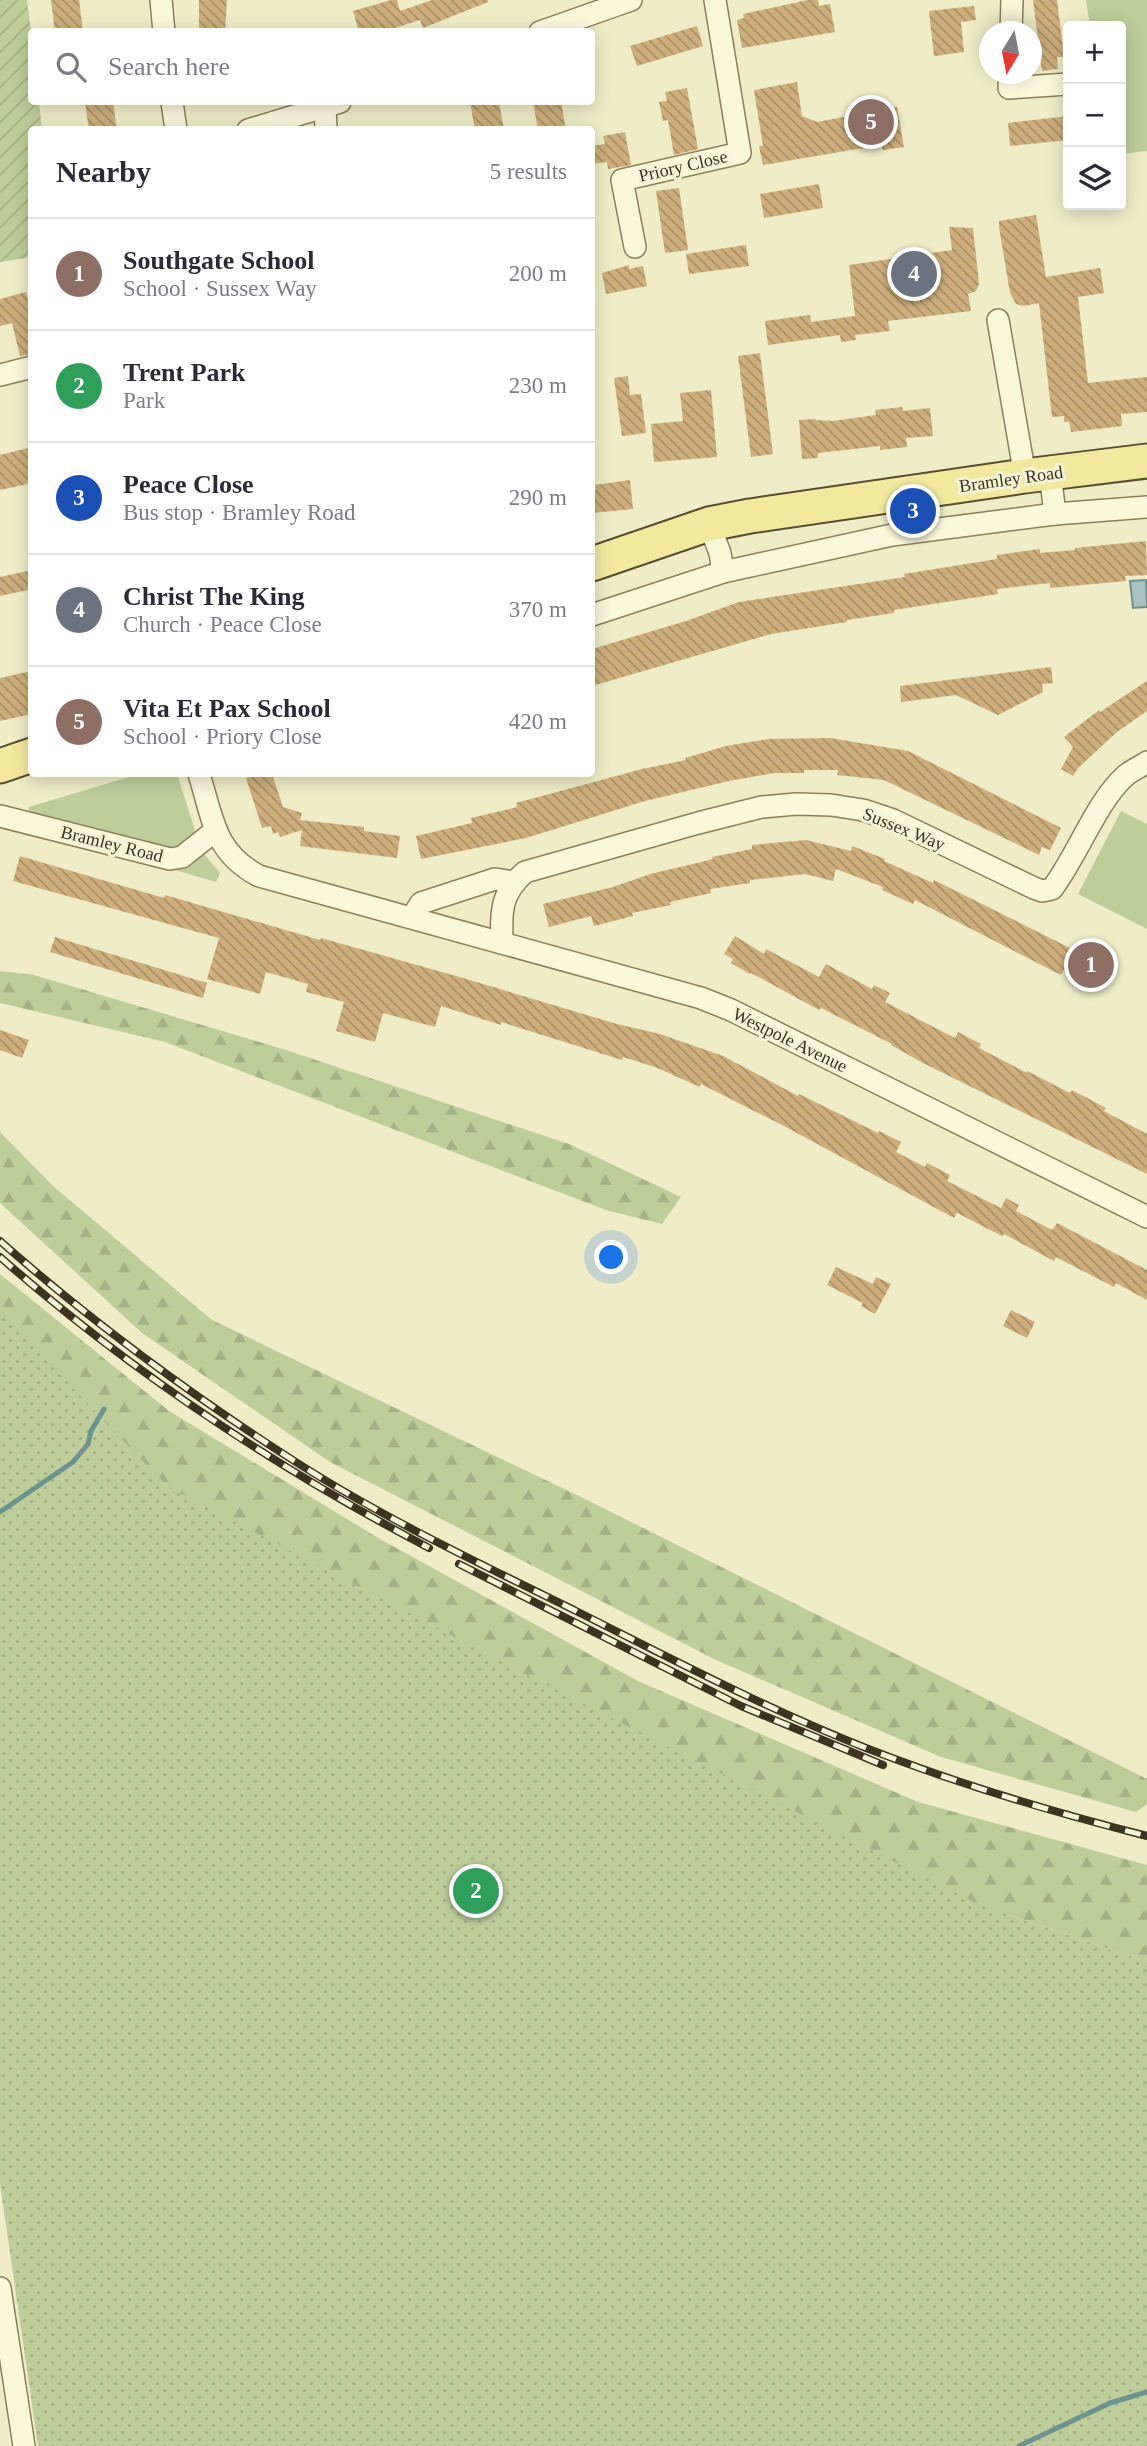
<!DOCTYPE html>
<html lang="en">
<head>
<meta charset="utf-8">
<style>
	:root { --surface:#fff; --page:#f2f2f3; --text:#2b2b33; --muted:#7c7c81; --line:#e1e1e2; --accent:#ea580c }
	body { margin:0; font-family:"Times New Roman",serif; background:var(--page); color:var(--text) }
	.controls { position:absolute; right:21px; top:21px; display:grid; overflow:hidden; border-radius:7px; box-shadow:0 4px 18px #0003 }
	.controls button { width:63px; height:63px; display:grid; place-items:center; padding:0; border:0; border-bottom:2px solid var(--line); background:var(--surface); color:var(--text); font:35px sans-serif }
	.compass { position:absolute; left:979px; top:21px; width:63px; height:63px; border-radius:50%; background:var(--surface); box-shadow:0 4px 18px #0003; rotate:190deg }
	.you { position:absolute; left:612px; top:1258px; width:24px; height:24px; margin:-18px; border:5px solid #fff; border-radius:50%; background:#1a73e8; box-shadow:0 0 0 10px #1a73e833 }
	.badge { display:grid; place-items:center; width:46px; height:46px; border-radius:50%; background:var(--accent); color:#fff; font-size:23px; font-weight:700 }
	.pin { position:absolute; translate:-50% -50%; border:4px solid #fff; box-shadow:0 2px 7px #0006 }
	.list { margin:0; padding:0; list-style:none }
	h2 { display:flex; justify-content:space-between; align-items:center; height:91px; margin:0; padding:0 28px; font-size:30px }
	h2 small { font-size:23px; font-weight:400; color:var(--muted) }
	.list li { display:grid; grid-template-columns:46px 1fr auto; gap:21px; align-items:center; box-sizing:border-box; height:112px; padding:0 28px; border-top:2px solid var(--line) }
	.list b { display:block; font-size:26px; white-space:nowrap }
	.list p { margin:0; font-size:23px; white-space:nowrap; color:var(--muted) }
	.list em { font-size:23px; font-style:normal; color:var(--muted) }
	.icon { flex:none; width:38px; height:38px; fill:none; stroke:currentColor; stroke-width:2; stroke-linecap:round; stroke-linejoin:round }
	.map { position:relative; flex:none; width:1147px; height:2446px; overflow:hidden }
	.search { position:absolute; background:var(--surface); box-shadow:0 4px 18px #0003; left:28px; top:28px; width:567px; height:77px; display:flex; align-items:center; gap:18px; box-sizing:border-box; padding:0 24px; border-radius:7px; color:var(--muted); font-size:26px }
	.panel { position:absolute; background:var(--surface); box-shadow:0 4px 18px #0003; left:28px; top:126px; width:567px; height:651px; border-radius:7px }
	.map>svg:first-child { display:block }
</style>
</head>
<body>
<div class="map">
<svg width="1147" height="2446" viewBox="0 0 1147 2446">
	<defs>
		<pattern id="forest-firs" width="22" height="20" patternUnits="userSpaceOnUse" patternTransform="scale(1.75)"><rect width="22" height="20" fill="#bdce9a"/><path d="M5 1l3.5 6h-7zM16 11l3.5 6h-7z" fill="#a3b184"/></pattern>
		<pattern id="park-dots" width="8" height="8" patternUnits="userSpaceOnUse" patternTransform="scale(1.75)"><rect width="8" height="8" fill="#bdce9a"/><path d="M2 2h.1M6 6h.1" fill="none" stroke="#a3b184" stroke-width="1.8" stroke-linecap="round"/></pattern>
		<pattern id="garden-furrows" width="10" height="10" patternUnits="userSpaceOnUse" patternTransform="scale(1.75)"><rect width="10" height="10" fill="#bdce9a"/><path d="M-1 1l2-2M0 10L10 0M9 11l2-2" fill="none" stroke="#a3b184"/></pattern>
		<pattern id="building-back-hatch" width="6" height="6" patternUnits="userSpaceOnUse" patternTransform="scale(1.75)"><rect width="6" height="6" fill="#ceaf7c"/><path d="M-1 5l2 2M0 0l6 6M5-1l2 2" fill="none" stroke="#a88f65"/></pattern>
	</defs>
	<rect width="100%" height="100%" fill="#efecc7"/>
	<g fill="#bdce9a">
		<polygon points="1086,0 1147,0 1147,151 1121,154 1121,26 1090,26"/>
		<path d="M 139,774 L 177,774 L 195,830 C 188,847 173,848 157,847 L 28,813 L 29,807 Z"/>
		<polygon points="1121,811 1147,824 1147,929 1078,894"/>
		<polygon points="202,854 205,855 220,873 216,882 175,870 184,869"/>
	</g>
	<g fill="url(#forest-firs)">
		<polygon points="0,971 34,975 286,1050 569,1144 681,1197 662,1224 606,1210 165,1042 0,1003"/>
		<polygon points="0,1132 53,1186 212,1320 583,1498 1147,1779 1147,1804 1136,1812 941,1757 716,1660 330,1462 142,1333 0,1203"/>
		<polygon points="0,1274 169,1411 380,1539 638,1681 918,1802 1147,1865 1147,1962 1007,1914 1125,2446 0,1561"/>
	</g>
	<polygon fill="url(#park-dots)" points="0,1312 167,1486 533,1678 980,1905 1147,1962 1147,2446 38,2446 0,2184"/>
	<polygon fill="url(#garden-furrows)" points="0,0 27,0 32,39 32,102 39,102 42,129 32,130 31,257 0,262"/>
	<polygon fill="#a8c3c1" stroke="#6e9290" stroke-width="2" points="1146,580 1147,607 1133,608 1130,581"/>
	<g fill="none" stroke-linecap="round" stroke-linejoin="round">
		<g stroke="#6e9290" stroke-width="5">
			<polyline points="0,1512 73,1462 88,1444 91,1431 104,1409"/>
			<polyline points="1019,2446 1110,2403 1147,2392"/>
		</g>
	</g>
	<g fill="url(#building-back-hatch)">
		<polygon points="51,0 79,0 83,32 55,32"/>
		<polygon points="199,0 227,0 225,32 199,32"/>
		<polygon points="391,0 397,0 400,11 432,0 488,0 488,2 423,28 420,20 382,32 359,32 353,11"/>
		<polygon points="808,0 818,0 819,6 830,4 835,32 742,48 737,20 744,18 743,14"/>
		<polygon points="1033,0 1057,0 1064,57 1057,57 1058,69 1042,71"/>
		<polygon points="974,6 976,20 961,22 964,52 934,56 929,11"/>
		<polygon points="697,26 703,46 637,66 630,46"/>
		<polygon points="797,82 802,116 817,122 897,107 904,147 883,150 881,145 763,165 759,146 763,146 754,90"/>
		<polygon points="687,88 698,149 674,155 668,120 663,121 659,102 667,101 665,92"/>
		<polygon points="85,102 113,102 117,130 89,130"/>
		<polygon points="470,102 499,102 504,130 475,130"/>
		<polygon points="533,102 561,102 566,130 538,130"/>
		<polygon points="1068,116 1068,140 1010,146 1008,123"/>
		<polygon points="625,132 631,165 608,169 607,162 592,164 592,146 605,144 603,136"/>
		<polygon points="819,184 823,208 764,218 760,194"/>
		<polygon points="679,188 688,250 665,253 656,191"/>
		<polygon points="1036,215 1046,277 1100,268 1104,293 1078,297 1088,383 1147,377 1147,412 1121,414 1122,426 1071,432 1069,422 1064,422 1064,416 1052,417 1039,303 1024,306 1016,304 1010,293 999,227 999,221"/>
		<polygon points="949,227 973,228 979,284 976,291 968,294 971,311 888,321 890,331 855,335 856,340 841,342 840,335 768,345 765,321 810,315 811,322 855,316 849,265 952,250"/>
		<polygon points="746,245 749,266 689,274 686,254"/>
		<polygon points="629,265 629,269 643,266 647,286 606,294 602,273"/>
		<polygon points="26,292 32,314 32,354 20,356 12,323 0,326 0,299"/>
		<polygon points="760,353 773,454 751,457 738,356"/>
		<polygon points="628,376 630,395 641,394 646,433 622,436 614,378"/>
		<polygon points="711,390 717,457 654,462 651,424 683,421 680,393"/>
		<polygon points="902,407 903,411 930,408 933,436 906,438 907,447 880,450 880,446 818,453 818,458 802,459 799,420 816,419 816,420 833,421 876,415 875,410"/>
		<polygon points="32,447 32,483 0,490 0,455"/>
		<polygon points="630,480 633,509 592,513 592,491 596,490 595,485"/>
		<polygon points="1146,541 1147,575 1125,576 1126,581 1050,588 1050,583 997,589 998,594 894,610 894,613 847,620 847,622 771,634 592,686 592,649 686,621 739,602 905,577 904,574 997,559 997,555 1040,549 1040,553 1075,550 1075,548"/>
		<polygon points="32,570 32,589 0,596 0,577"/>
		<polygon points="1051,667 1053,683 1042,684 1043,692 998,715 956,695 901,702 900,686"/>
		<polygon points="32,671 32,714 0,721 0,678"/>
		<polygon points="1147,681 1147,711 1117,732 1078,768 1073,776 1061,769 1073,747 1064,737 1099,710 1100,712"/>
		<polygon points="830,738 908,751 1061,828 1050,850 1042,847 1039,855 884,780 837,775 838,770 804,770 804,773 774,773 729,781 645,801 526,838 421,859 416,836 472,823 471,818 517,807 516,803 642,769 686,760 685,758 726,746 768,739"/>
		<polygon points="260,774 272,774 283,807 302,813 300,820 364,827 364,831 400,836 397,858 300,846 302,830 280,837 278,832 273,834 271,826 262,828 246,778"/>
		<polygon points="806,840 851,851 852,846 885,859 884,861 933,883 934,880 1074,950 1061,975 915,900 913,904 882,890 883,887 836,869 833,881 805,874 750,880 750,883 710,889 711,893 670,902 671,905 632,913 633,916 594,926 591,916 549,927 543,904 613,887 650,874 693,864 713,859 712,857 752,849 752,845"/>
		<polygon points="20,856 164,898 165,895 320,940 321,938 456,976 617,1024 660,1034 723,1056 798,1096 799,1094 878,1133 879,1131 901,1142 896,1152 925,1167 927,1163 950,1175 947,1181 1001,1208 1006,1198 1019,1205 1016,1211 1052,1230 1057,1223 1147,1270 1147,1300 1116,1283 1114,1287 1056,1257 1054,1261 1004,1234 1002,1236 957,1213 954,1218 784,1126 701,1084 700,1087 655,1067 623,1057 622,1060 501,1022 501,1025 441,1006 435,1027 383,1013 375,1042 336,1031 344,1002 306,992 308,984 266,972 260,994 207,979 219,938 13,881"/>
		<polygon points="735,936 764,954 766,949 819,977 826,964 872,989 874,985 890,993 885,1002 955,1038 958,1032 981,1044 979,1048 1027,1073 1027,1071 1070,1093 1072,1090 1106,1108 1104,1111 1147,1134 1147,1174 923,1063 891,1045 892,1044 821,1008 819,1010 751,973 750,974 731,963 733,959 724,954"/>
		<polygon points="55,937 207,983 203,998 50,952"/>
		<polygon points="0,1030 29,1040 22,1058 0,1050"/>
		<polygon points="836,1267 873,1284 876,1277 891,1284 875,1314 861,1306 863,1303 827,1285"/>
		<polygon points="1011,1310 1035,1322 1027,1338 1003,1326"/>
	</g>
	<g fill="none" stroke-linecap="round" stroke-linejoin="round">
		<defs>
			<g id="minor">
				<polyline points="161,0 164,32"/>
				<polyline points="540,32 631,0"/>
				<polyline points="1011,32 1012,0"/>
				<polyline points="1010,74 1009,88 1068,84"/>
				<polyline points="172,102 176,130"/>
				<polyline points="325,106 326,130"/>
				<polyline points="248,130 340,102"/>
				<polyline points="635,247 622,180 740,153 715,0"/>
				<polyline points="998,320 1025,476"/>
				<polyline points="0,375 32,367"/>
				<polyline points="1050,473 1055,514"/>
				<polyline points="709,524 720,553 723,572"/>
				<polyline points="592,615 723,572 892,535 1055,514 1147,507"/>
				<path d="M 199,774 C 213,819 214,852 259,876 L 701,998 L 731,1010 L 1147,1217"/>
				<polyline points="0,816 170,859 182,857 216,830"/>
				<polyline points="412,917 421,903 495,879 514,882"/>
				<path d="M 502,943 C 501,912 500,894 525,872 L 698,823 L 762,807 L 796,804 L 831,805 L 863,810 L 893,820 L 1034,888 L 1042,891 L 1052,889 C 1077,856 1096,803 1124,777 C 1130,771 1140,767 1147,762"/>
				<polyline points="0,2288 24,2446"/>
			</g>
			<g id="primary">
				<polyline points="592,564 709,524 750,516 1025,476 1147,461"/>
				<polyline points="0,766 32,755"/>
			</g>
		</defs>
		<use href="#minor" stroke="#8c7f5c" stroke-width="24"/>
		<use href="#primary" stroke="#5a4c30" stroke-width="37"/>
		<use href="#minor" stroke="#faf7db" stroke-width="21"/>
		<use href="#primary" stroke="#f2e99f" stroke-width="33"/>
		<defs>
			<g id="rail">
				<path d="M 0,1241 C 93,1323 194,1397 299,1464 C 387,1520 483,1565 576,1611 C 672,1659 767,1709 866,1748 C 958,1784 1052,1812 1147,1836"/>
				<path d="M 0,1257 C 131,1372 275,1467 429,1548"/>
				<polyline points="459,1564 741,1706 883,1765"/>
			</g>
		</defs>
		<use href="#rail" stroke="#3c3320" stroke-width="8"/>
		<use href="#rail" stroke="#f6f4d7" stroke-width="5" stroke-dasharray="16" stroke-linecap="butt"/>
	</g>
	<g text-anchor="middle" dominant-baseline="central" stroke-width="6" stroke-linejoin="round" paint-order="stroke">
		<g font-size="18" fill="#3c3320" stroke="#f6f4d7">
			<text transform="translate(683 166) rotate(-13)">Priory Close</text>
			<text transform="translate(1011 479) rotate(-8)">Bramley Road</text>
			<text transform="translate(904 829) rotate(22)">Sussex Way</text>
			<text transform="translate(112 844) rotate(14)">Bramley Road</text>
			<text transform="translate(790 1040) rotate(26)">Westpole Avenue</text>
		</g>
	</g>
</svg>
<div class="controls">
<button>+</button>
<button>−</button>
<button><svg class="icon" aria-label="layers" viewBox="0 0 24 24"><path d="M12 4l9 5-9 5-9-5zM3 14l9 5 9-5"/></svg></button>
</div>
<svg class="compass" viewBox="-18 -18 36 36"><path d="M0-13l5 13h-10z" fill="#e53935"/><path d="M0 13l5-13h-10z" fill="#7c7c81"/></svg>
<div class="you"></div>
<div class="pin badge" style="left:1091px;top:965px;background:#8d6e63">1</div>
<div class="pin badge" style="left:476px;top:1891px;background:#2e9e5b">2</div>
<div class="pin badge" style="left:913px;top:511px;background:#1a4fb4">3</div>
<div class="pin badge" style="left:914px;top:274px;background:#6b7280">4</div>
<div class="pin badge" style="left:871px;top:122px;background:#8d6e63">5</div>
<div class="search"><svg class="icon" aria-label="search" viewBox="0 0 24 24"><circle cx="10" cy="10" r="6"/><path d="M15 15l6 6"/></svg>Search here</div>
<section class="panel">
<h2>Nearby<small>5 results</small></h2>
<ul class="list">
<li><span class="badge" style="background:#8d6e63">1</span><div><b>Southgate School</b><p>School · Sussex Way</p></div><em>200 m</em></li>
<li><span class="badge" style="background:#2e9e5b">2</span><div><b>Trent Park</b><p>Park</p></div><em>230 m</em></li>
<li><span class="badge" style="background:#1a4fb4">3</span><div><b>Peace Close</b><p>Bus stop · Bramley Road</p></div><em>290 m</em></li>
<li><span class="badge" style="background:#6b7280">4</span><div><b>Christ The King</b><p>Church · Peace Close</p></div><em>370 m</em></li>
<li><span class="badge" style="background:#8d6e63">5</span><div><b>Vita Et Pax School</b><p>School · Priory Close</p></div><em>420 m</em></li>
</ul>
</section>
</div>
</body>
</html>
